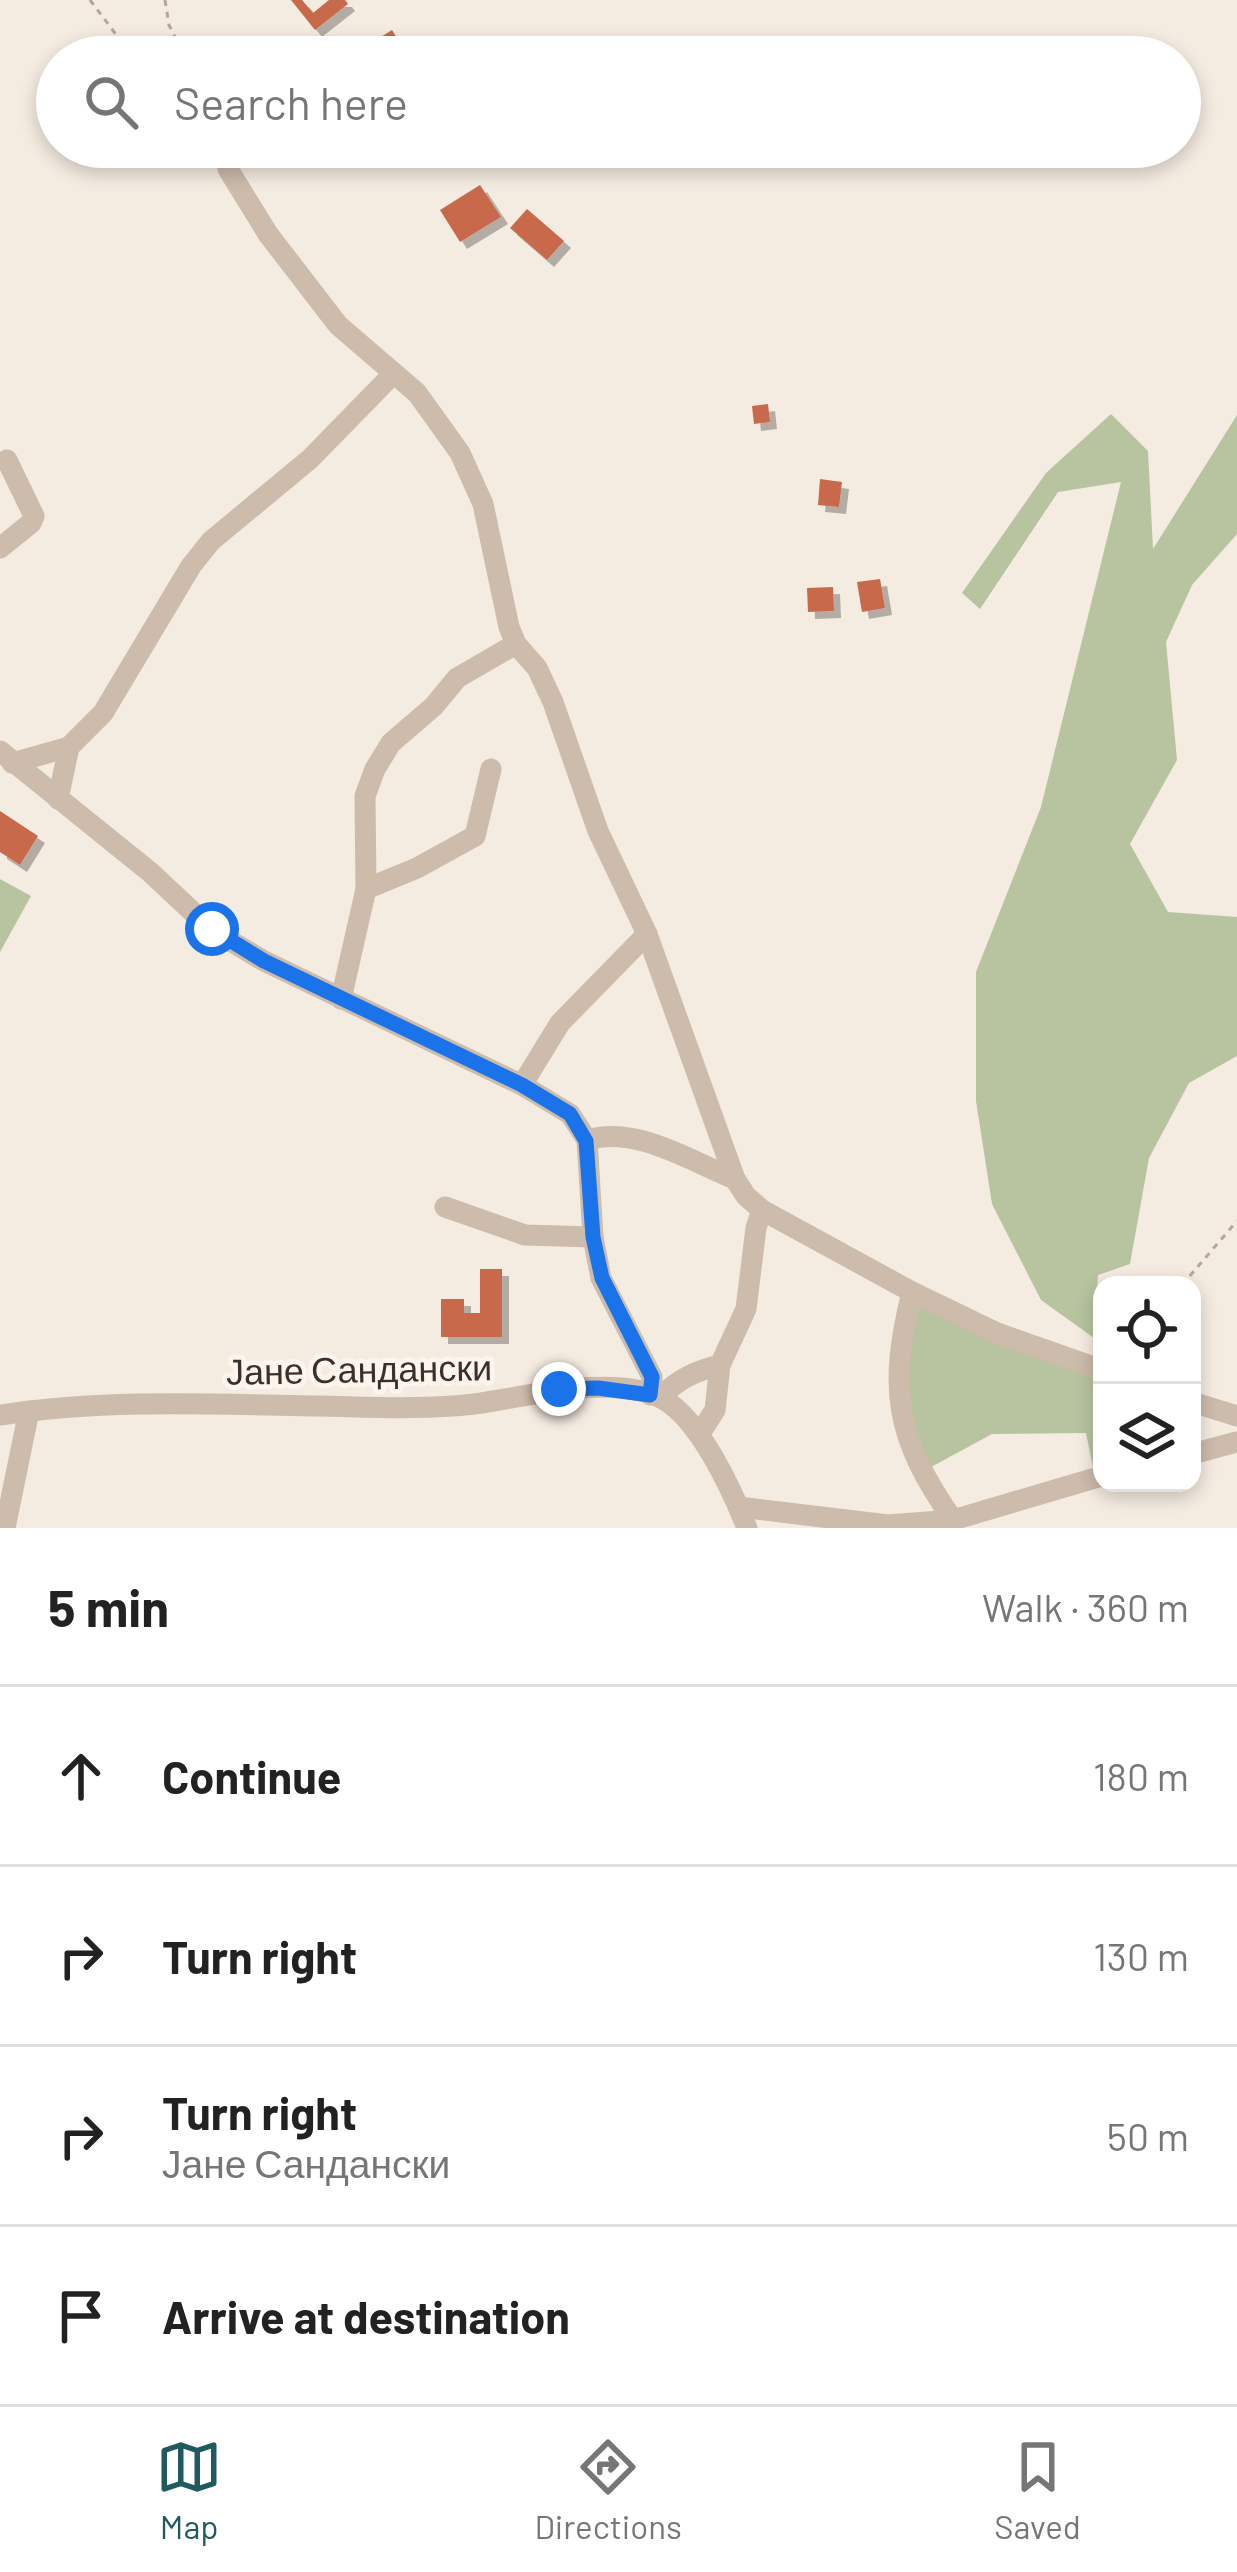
<!DOCTYPE html>
<html lang="en">
<head>
<meta charset="utf-8">
<style>
	:root { --surface:#fff; --page:#f6f6f6; --text:#222; --muted:#767676; --line:#e0e0e0; --accent:#1f5a5e }
	body { margin:0; font-family:Barlow,sans-serif; background:var(--page); color:var(--text) }
	.controls { position:absolute; right:36px; bottom:36px; display:grid; overflow:hidden; border-radius:24px; box-shadow:0 6px 18px #0003 }
	.controls button { width:108px; height:108px; display:grid; place-items:center; padding:0; border:0; border-bottom:3px solid var(--line); background:var(--surface); color:var(--text); font:60px sans-serif }
	.stop { position:absolute; width:36px; height:36px; margin:-27px; border:9px solid #1a73e8; border-radius:50%; background:#fff }
	.stop.end { background:#1a73e8; border-color:#fff; box-shadow:0 3px 12px #0008 }
	.list { margin:0; padding:0; list-style:none }
	h2 { display:flex; justify-content:space-between; align-items:center; height:156px; margin:0; padding:0 48px; font-size:51px }
	h2 small { font-size:39px; font-weight:400; color:var(--muted) }
	.list li { display:grid; grid-template-columns:78px 1fr auto; gap:36px; align-items:center; box-sizing:border-box; height:180px; padding:0 48px; border-top:3px solid var(--line) }
	.list b { display:block; font-size:45px; white-space:nowrap }
	.list p { margin:0; font-size:39px; white-space:nowrap; color:var(--muted) }
	.list em { font-size:39px; font-style:normal; color:var(--muted) }
	.icon { flex:none; width:66px; height:66px; fill:none; stroke:currentColor; stroke-width:2; stroke-linecap:round; stroke-linejoin:round }
	.map { position:relative; flex:none; width:1237px; height:1528px; overflow:hidden }
	.search { position:absolute; background:var(--surface); box-shadow:0 6px 18px #0003; left:36px; right:36px; top:36px; height:132px; display:flex; align-items:center; gap:30px; box-sizing:border-box; padding:0 42px; border-radius:66px; color:var(--muted); font-size:45px }
	.sheet { height:876px; background:var(--surface) }
	nav { display:flex; justify-content:space-around; align-items:center; box-sizing:border-box; height:168px; border-top:3px solid var(--line); background:var(--surface); font-size:33px; color:var(--muted) }
	nav a { display:grid; justify-items:center; gap:6px }
	nav .on { color:var(--accent) }
	.map>svg:first-child { display:block }
</style>
</head>
<body>
<div class="map">
<svg width="1237" height="1528" viewBox="0 0 1237 1528">
	<defs>
		<filter id="shadow"><feDropShadow dx="7" dy="7" stdDeviation="0" flood-color="#0004"/></filter>
	</defs>
	<rect width="100%" height="100%" fill="#f4ebe1"/>
	<g fill="#b8c4a0">
		<polygon points="1111,414 1148,451 1153,549 1237,415 1237,534 1192,585 1166,642 1177,760 1130,844 1168,912 1237,917 1237,1056 1189,1083 1149,1158 1130,1264 1098,1275 1094,1338 1041,1300 992,1204 976,1101 976,972 1041,807 1121,482 1058,492 980,609 962,593 1046,473"/>
		<polygon points="0,879 31,896 0,952"/>
		<polygon points="912,1292 1102,1370 1102,1476 1095,1477 1086,1433 992,1434 920,1473 905,1425"/>
	</g>
	<g fill="#c8694b" filter="url(#shadow)">
		<polygon points="291,0 302,0 313,13 329,0 345,0 348,4 315,30"/>
		<polygon points="392,30 400,43 377,57 360,57 357,52"/>
		<polygon points="480,185 501,217 460,242 440,210"/>
		<polygon points="527,209 564,241 547,260 510,228"/>
		<polygon points="768,404 770,422 754,424 752,406"/>
		<polygon points="820,479 842,482 839,507 818,505"/>
		<polygon points="880,579 885,608 862,612 857,582"/>
		<polygon points="833,587 834,611 808,612 807,588"/>
		<polygon points="0,811 38,836 20,865 0,852"/>
		<polygon points="480,1269 502,1269 502,1337 441,1337 441,1299 464,1299 464,1313 480,1313"/>
	</g>
	<g fill="none" stroke-linecap="round" stroke-linejoin="round">
		<g stroke="#b9a596" stroke-width="3" stroke-dasharray="6 6" stroke-linecap="butt">
			<polyline points="90,0 133,57"/>
			<polyline points="165,0 169,25 185,57"/>
			<polyline points="1182,1285 1237,1221"/>
		</g>
		<g stroke="#cdbbac" stroke-width="21">
			<polyline points="228,169 268,234 338,325 417,393 460,453 483,504 509,627 516,644 537,668 553,702 598,831 647,934 735,1179 746,1196 762,1210 912,1292 997,1333 1102,1370"/>
			<polyline points="0,548 31,523 34,516 7,460"/>
			<path d="M 0,751 L 150,872 L 212,930 L 264,961 L 522,1085 L 570,1114 L 587,1140 C 636,1125 690,1161 735,1179"/>
			<polyline points="12,763 69,747"/>
			<polyline points="58,799 69,747 103,713 191,566 211,541 310,459 394,373"/>
			<polyline points="366,889 417,868 475,836 491,769"/>
			<polyline points="341,999 366,889 365,796 375,769 391,743 434,706 457,678 516,644"/>
			<polyline points="522,1085 560,1023 647,934"/>
			<polyline points="587,1140 593,1237 601,1278 652,1377 650,1395"/>
			<polyline points="445,1207 525,1235 593,1237"/>
			<path d="M 912,1292 C 888,1389 895,1437 953,1520"/>
			<path d="M 660,1397 C 679,1379 695,1371 720,1365"/>
			<polyline points="1192,1402 1237,1416"/>
			<path d="M 0,1415 C 106,1399 212,1404 319,1406 C 371,1407 423,1410 474,1404 C 525,1397 616,1373 663,1399 C 700,1420 732,1490 747,1528"/>
			<polyline points="699,1435 715,1410 720,1365 746,1309 756,1228 762,1210"/>
			<polyline points="1192,1454 1237,1442"/>
			<polyline points="739,1507 888,1525 953,1520 1102,1476"/>
			<polyline points="5,1528 29,1411"/>
		</g>
	</g>
	<g fill="none" stroke-linecap="round" stroke-linejoin="round">
		<polyline stroke="#1a73e8" stroke-width="15" points="212,929 264,961 522,1085 570,1114 586,1141 593,1237 602,1278 652,1377 650,1395 598,1388 559,1389"/>
	</g>
	<g text-anchor="middle" dominant-baseline="central" stroke-width="10" stroke-linejoin="round" paint-order="stroke">
		<g font-size="36" fill="#3b302b" stroke="#fbf5ee">
			<text transform="translate(359 1368) rotate(-1)">Јане Сандански</text>
		</g>
	</g>
</svg>
<div class="controls">
<button><svg class="icon" aria-label="locate" viewBox="0 0 24 24"><circle cx="12" cy="12" r="6"/><path d="M12 2v4M12 18v4M2 12h4M18 12h4"/></svg></button>
<button><svg class="icon" aria-label="layers" viewBox="0 0 24 24"><path d="M12 4l9 5-9 5-9-5zM3 14l9 5 9-5"/></svg></button>
</div>
<div class="stop" style="left:212px;top:929px"></div>
<div class="stop end" style="left:559px;top:1389px"></div>
<div class="search"><svg class="icon" aria-label="search" viewBox="0 0 24 24"><circle cx="10" cy="10" r="6"/><path d="M15 15l6 6"/></svg>Search here</div>
</div>
<section class="sheet">
<h2>5 min<small>Walk · 360 m</small></h2>
<ul class="list">
<li><svg class="icon" aria-label="ahead" viewBox="0 0 24 24"><path d="M12 20V5M6 11l6-6 6 6"/></svg><div><b>Continue</b></div><em>180 m</em></li>
<li><svg class="icon" aria-label="right" viewBox="0 0 24 24"><path d="M7 20v-9h11M14 6l5 5-5 5"/></svg><div><b>Turn right</b></div><em>130 m</em></li>
<li><svg class="icon" aria-label="right" viewBox="0 0 24 24"><path d="M7 20v-9h11M14 6l5 5-5 5"/></svg><div><b>Turn right</b><p>Јане Сандански</p></div><em>50 m</em></li>
<li><svg class="icon" aria-label="arrive" viewBox="0 0 24 24"><path d="M6 21V4h12l-3 4 3 4H6"/></svg><div><b>Arrive at destination</b></div></li>
</ul>
</section>
<nav>
<a class="on"><svg class="icon" aria-label="map" viewBox="0 0 24 24"><path d="M3 6l6-2 6 2 6-2v14l-6 2-6-2-6 2zM9 4v14M15 6v14"/></svg>Map</a>
<a><svg class="icon" aria-label="directions" viewBox="0 0 24 24"><path d="M12 3l9 9-9 9-9-9zM9 14v-3h6M13 9l2 2-2 2"/></svg>Directions</a>
<a><svg class="icon" aria-label="saved" viewBox="0 0 24 24"><path d="M7 4h10v16l-5-4-5 4z"/></svg>Saved</a>
</nav>
</body>
</html>
